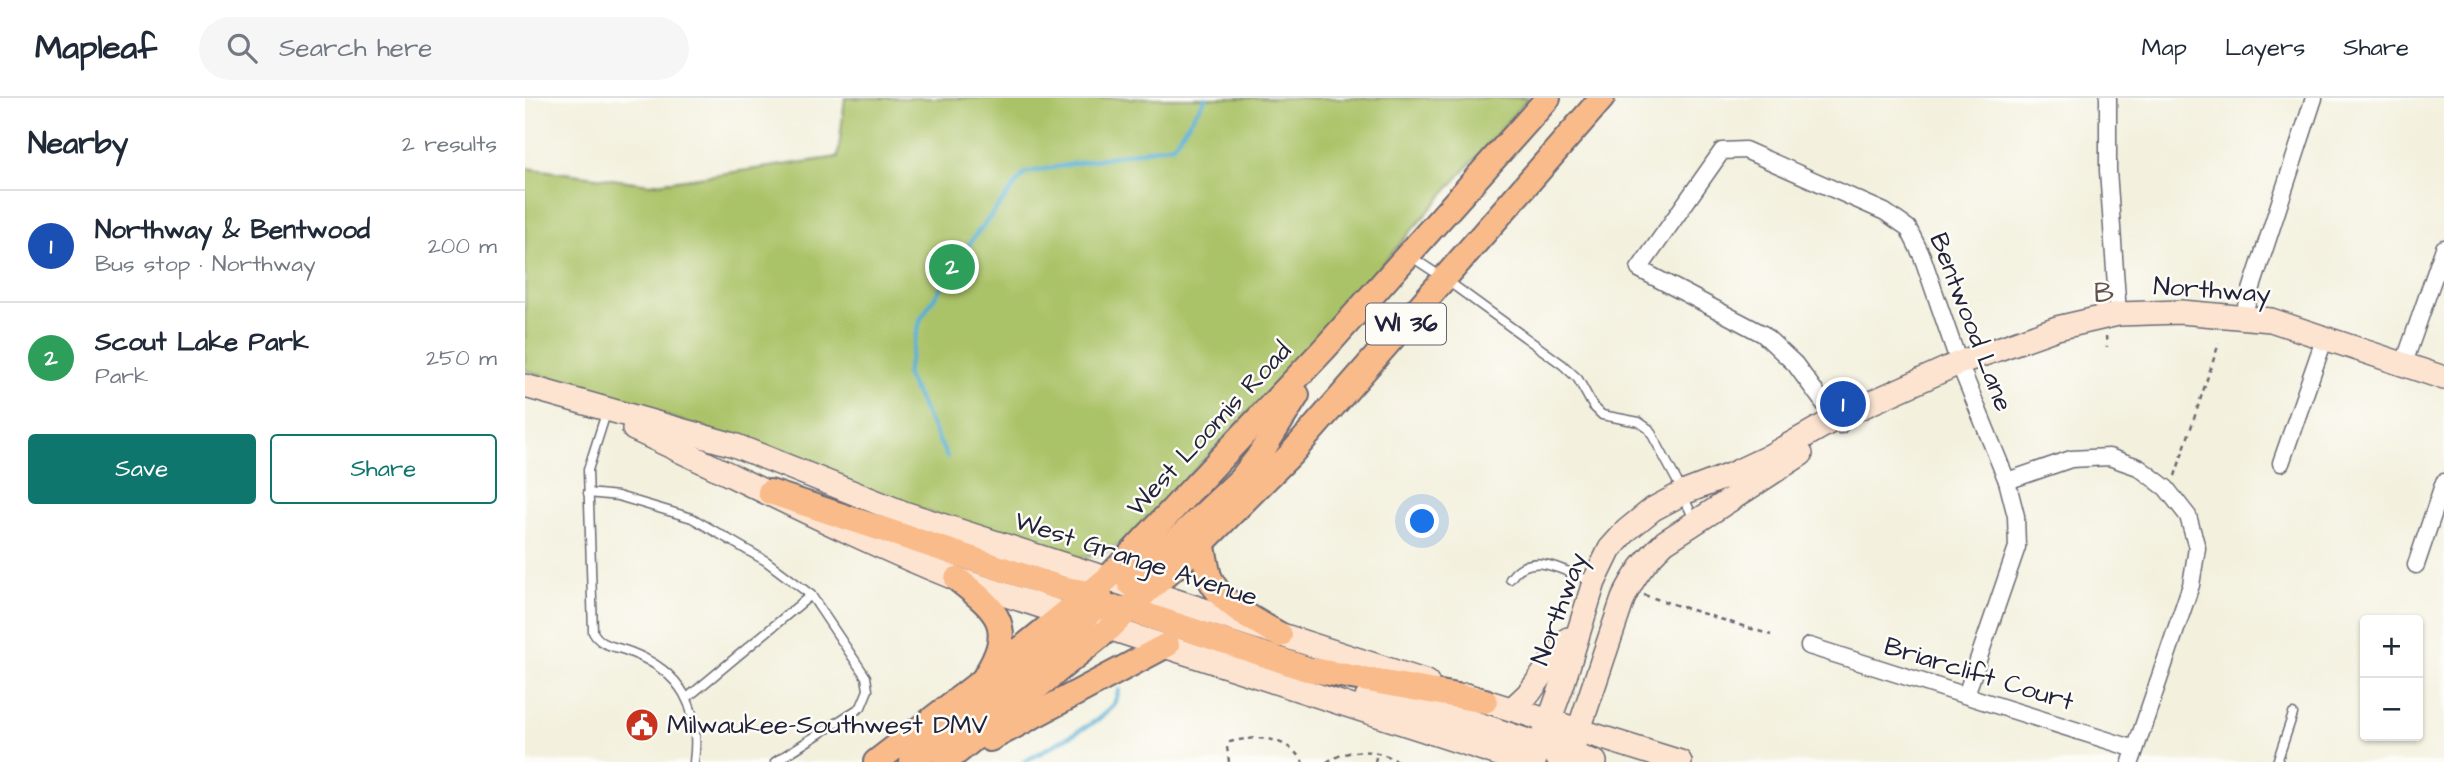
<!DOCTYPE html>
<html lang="en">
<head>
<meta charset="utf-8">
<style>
	:root { --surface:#fff; --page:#f6f6f7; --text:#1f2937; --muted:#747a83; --line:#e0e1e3; --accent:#0f766e }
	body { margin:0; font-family:"Architects Daughter",sans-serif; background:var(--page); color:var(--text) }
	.controls { position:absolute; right:21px; bottom:21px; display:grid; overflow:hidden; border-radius:7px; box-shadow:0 2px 5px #0004 }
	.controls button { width:63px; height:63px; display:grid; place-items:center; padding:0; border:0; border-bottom:2px solid var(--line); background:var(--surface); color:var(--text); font:35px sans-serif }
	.you { position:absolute; left:898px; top:424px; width:24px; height:24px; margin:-18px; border:5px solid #fff; border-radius:50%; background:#1a73e8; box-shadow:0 0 0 10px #1a73e833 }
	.badge { display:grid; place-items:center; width:46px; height:46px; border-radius:50%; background:var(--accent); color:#fff; font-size:23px; font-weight:700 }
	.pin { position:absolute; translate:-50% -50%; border:4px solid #fff; box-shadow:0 2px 7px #0006 }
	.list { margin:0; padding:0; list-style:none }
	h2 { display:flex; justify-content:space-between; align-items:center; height:91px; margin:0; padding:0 28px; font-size:30px }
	h2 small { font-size:23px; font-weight:400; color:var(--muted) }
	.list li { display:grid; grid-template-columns:46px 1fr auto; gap:21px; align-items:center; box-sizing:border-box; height:112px; padding:0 28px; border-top:2px solid var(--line) }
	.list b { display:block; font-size:26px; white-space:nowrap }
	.list p { margin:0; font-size:23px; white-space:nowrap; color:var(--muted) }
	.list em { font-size:23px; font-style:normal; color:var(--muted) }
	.actions { display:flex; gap:14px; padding:21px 28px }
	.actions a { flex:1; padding:16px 0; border:2px solid var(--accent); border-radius:7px; text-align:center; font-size:24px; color:var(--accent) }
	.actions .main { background:var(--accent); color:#fff }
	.icon { flex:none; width:38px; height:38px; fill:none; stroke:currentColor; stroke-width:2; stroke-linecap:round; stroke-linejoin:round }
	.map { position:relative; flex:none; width:1919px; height:664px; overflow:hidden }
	header { display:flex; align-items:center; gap:42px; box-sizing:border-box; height:98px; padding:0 35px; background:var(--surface); border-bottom:2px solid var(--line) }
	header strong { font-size:33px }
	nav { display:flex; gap:38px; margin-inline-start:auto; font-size:24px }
	.search { width:490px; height:63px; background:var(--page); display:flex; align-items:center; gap:18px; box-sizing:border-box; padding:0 24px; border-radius:38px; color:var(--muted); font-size:26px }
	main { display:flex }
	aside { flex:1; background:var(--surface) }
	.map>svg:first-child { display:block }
</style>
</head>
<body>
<header>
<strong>Mapleaf</strong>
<div class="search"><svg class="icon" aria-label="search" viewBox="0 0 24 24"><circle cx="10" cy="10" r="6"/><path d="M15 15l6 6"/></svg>Search here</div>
<nav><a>Map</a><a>Layers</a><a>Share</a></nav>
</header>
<main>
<aside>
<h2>Nearby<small>2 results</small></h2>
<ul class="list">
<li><span class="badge" style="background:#1a4fb4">1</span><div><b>Northway &amp; Bentwood</b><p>Bus stop · Northway</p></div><em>200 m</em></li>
<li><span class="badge" style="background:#2e9e5b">2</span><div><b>Scout Lake Park</b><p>Park</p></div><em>250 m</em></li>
</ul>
<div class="actions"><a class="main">Save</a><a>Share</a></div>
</aside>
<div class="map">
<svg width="1919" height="664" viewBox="0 0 1919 664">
	<rect width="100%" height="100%" fill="#fdfcf7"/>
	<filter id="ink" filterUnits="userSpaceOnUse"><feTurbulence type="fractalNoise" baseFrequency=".0143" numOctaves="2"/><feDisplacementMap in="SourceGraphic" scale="14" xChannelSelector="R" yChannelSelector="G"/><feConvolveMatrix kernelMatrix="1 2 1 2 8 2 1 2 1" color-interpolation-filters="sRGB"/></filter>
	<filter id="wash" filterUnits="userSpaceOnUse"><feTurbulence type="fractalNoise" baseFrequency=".00686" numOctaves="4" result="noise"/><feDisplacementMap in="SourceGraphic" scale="28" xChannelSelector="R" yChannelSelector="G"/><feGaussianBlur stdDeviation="1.57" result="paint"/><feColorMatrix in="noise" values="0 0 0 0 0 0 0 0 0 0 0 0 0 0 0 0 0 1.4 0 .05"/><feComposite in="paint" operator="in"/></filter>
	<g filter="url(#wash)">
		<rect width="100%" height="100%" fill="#f3f0dd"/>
		<polygon fill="#abc368" stroke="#667252" stroke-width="2" points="320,0 1003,0 782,252 663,379 598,445 571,458 553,460 427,423 180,331 0,272 0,70 125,86 313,59"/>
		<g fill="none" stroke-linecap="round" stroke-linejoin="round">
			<g stroke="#54afd2" stroke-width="4.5">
				<polyline points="422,359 381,276 396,220 449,139 500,75 648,47 681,0"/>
				<polyline points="499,664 571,623 589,607 594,592"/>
			</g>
		</g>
	</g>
	<g filter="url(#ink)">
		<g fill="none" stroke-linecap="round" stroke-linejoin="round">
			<defs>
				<g id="lane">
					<polyline points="885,158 920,181 1038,267 1053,281 1068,308 1077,317 1114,324 1124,331 1152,383 1169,422"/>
					<path d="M 82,312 L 63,372 L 68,534 C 76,549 91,548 105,554 C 157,574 176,610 169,664"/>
					<polyline points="63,395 93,398 167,420 241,463 286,497 341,579 343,592 336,609 250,664"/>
					<path d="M 985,481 C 1006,450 1037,473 1066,483"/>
					<polyline points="162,600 286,497"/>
					<polyline points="1752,664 1768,616"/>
				</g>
				<g id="street">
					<polyline points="1583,0 1583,72 1593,216"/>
					<polyline points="1717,220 1789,0"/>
					<polyline points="1878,268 1919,150"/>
					<polyline points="1315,327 1270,266 1238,236 1114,171 1197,53 1220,52 1360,114 1383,130 1397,158 1434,265 1482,383 1491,418 1492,449 1441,597"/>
					<polyline points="1756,365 1800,239"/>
					<polyline points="1482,383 1546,361 1584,359 1613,369 1641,390 1663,418 1672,450 1666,487 1606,664"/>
					<polyline points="1891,467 1919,384"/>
					<polyline points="1284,548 1610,651"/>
				</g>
				<g id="secondary">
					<polyline points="0,288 209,347 379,415 902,584"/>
					<path d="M 109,331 C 217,381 322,437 432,481 L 998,664"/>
					<polyline points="941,597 1155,664"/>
					<polyline points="842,600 932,619 1015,647 1028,642"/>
					<polyline points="987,611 1005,594 1043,541"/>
					<polyline points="1032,659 1046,657 1070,664"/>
					<polyline points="1009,664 1038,585 1069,484 1085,451 1102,432 1128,411 1158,395 1205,377 1241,360 1310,321 1434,265 1532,230 1593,216 1656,214 1746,222 1919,280"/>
					<path d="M 1043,664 L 1098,501 C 1109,477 1122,461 1140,444 L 1276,356"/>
				</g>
				<g id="primary">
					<polyline points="245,394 535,490 575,497"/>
					<path d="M 677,445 C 680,456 681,468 684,478 C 694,505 731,523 755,537"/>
					<path d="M 432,481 C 471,512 492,527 461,577"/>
					<polyline points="605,486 715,382 732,361 772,297"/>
					<polyline points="544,515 569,509 603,511 782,571 960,603"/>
					<polyline points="465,641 642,547"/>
					<polyline points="351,664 458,582 582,481 799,251 1023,0"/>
					<polyline points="387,664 545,539 572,505"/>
					<polyline points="420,664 585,530 621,494 677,445 766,356 1077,0"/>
				</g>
			</defs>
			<use href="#lane" stroke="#6b6a74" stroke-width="11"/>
			<use href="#street" stroke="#6b6a74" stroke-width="19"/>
			<use href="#secondary" stroke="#6b6a74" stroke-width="26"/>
			<use href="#primary" stroke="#6b6a74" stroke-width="28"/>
			<g stroke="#6b6a74" stroke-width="2.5" stroke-dasharray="5 5" stroke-linecap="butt">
				<polyline points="1581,238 1582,249"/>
				<polyline points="1650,378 1694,245"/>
				<polyline points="1119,497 1246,537"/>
				<path d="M 704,664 L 702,649 L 705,644 C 733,637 761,638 778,664"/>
				<path d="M 802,664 C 824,650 852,650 874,664"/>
				<polyline points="850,664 852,655"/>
			</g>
			<use href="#lane" stroke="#fff" stroke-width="8"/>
			<use href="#street" stroke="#fff" stroke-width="16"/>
			<use href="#secondary" stroke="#fde4d1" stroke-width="23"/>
			<use href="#primary" stroke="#fabb8b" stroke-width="24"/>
		</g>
	</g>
	<defs>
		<symbol id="civic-disc" viewBox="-11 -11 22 22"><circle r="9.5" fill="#c8321e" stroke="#fdfcf7"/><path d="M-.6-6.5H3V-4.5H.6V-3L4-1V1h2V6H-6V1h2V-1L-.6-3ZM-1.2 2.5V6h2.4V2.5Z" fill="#fff"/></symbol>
	</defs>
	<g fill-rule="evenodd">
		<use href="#civic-disc" x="98" y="608" width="38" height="38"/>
	</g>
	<g text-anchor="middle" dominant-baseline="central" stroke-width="5" stroke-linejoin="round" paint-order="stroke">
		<rect fill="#fdfcf7" stroke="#646373" stroke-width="2" x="841" y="205.5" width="80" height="41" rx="5"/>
		<g font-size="24" font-weight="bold" fill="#22223b">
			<text x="881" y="226">WI 36</text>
		</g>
		<g font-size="26" fill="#22223b" stroke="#fdfcf7">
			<text transform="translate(1687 192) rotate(4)">Northway</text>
			<text transform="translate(1446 224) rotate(69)">Bentwood Lane</text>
			<text transform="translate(684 331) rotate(-47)">West Loomis Road</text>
			<text transform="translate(611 461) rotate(18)">West Grange Avenue</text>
			<text transform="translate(1034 511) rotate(-70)">Northway</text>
			<text transform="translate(1454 576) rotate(17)">Briarclift Court</text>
		</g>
		<g font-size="26" fill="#22223b" stroke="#fdfcf7" text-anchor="start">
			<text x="142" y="627">Milwaukee-Southwest DMV</text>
		</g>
		<g font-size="28" letter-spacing="2" fill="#61524f" stroke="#fdfcf7">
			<text x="1580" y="195">B</text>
		</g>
	</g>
</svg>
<div class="controls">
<button>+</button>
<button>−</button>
</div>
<div class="you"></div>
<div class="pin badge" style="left:1318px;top:306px;background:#1a4fb4">1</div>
<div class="pin badge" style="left:427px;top:169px;background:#2e9e5b">2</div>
</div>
</main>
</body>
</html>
